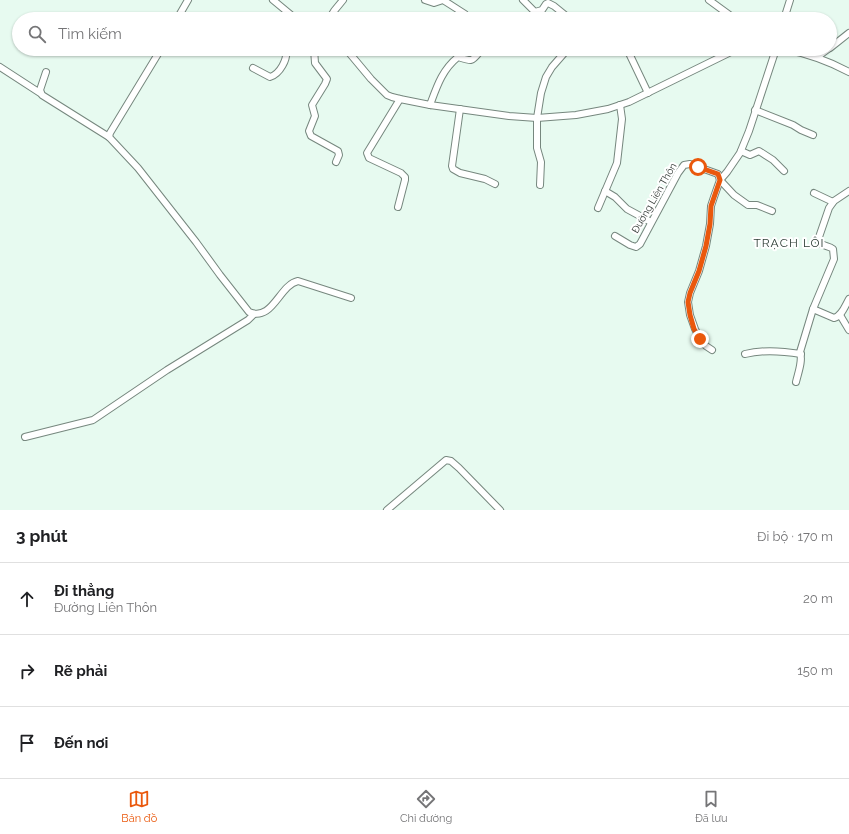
<!DOCTYPE html>
<html lang="vi">
<head>
<meta charset="utf-8">
<style>
	:root { --surface:#fff; --page:#f6f6f6; --text:#202124; --muted:#757577; --line:#e0e0e0; --accent:#ea580c }
	body { margin:0; font-family:Raleway,sans-serif; background:var(--page); color:var(--text) }
	.stop { position:absolute; width:12px; height:12px; margin:-9px; border:3px solid #ea580c; border-radius:50%; background:#fff }
	.stop.end { background:#ea580c; border-color:#fff; box-shadow:0 1px 4px #0008 }
	.list { margin:0; padding:0; list-style:none }
	h2 { display:flex; justify-content:space-between; align-items:center; height:52px; margin:0; padding:0 16px; font-size:17px }
	h2 small { font-size:13px; font-weight:400; color:var(--muted) }
	.list li { display:grid; grid-template-columns:26px 1fr auto; gap:12px; align-items:center; box-sizing:border-box; height:72px; padding:0 16px; border-top:1px solid var(--line) }
	.list b { display:block; font-size:15px; white-space:nowrap }
	.list p { margin:0; font-size:13px; white-space:nowrap; color:var(--muted) }
	.list em { font-size:13px; font-style:normal; color:var(--muted) }
	.icon { flex:none; width:22px; height:22px; fill:none; stroke:currentColor; stroke-width:2; stroke-linecap:round; stroke-linejoin:round }
	.map { position:relative; flex:none; width:849px; height:510px; overflow:hidden }
	.search { position:absolute; background:var(--surface); box-shadow:0 1px 3px #0004; left:12px; right:12px; top:12px; height:44px; display:flex; align-items:center; gap:10px; box-sizing:border-box; padding:0 14px; border-radius:22px; color:var(--muted); font-size:15px }
	.sheet { height:268px; background:var(--surface) }
	nav { display:flex; justify-content:space-around; align-items:center; box-sizing:border-box; height:56px; border-top:1px solid var(--line); background:var(--surface); font-size:11px; color:var(--muted) }
	nav a { display:grid; justify-items:center; gap:2px }
	nav .on { color:var(--accent) }
	.map>svg:first-child { display:block }
</style>
</head>
<body>
<div class="map">
<svg width="849" height="510" viewBox="0 0 849 510">
	<rect width="100%" height="100%" fill="#e7faf0"/>
	<g fill="none" stroke-linecap="round" stroke-linejoin="round">
		<defs>
			<g id="street">
				<polyline points="273,0 296,19"/>
				<polyline points="425,0 434,3 443,0 465,14"/>
				<polyline points="523,0 535,12 542,10 546,4 548,3 554,6 570,19"/>
				<polyline points="709,0 735,19"/>
				<polyline points="177,19 188,0"/>
				<polyline points="329,19 334,11 343,0"/>
				<polyline points="784,19 790,0"/>
				<polyline points="830,48 849,33"/>
				<path d="M 161,49 L 110,133 L 109,137 L 138,168 L 196,242 L 220,275 L 249,312 C 273,322 279,285 298,281 L 351,298"/>
				<polyline points="314,49 315,63 327,79 325,84 312,105 315,116 309,131 311,136 338,151 339,155 336,162"/>
				<polyline points="346,49 371,79 387,95 392,97 400,99 430,105 509,116 537,118 576,115 608,109 629,102 737,49"/>
				<polyline points="627,49 648,93"/>
				<path d="M 785,49 C 809,54 827,60 849,72"/>
				<polyline points="817,57 828,49"/>
				<polyline points="0,67 40,93"/>
				<path d="M 253,68 L 270,77 C 280,74 288,59 286,49"/>
				<polyline points="46,72 40,90 42,95 109,137"/>
				<path d="M 430,105 C 437,86 442,70 458,57 C 474,62 471,62 482,49"/>
				<polyline points="460,109 452,166 453,169 460,173 485,179 495,184"/>
				<polyline points="755,110 793,125 801,130 813,135"/>
				<polyline points="741,151 750,155 759,151 773,160 784,171"/>
				<polyline points="540,185 541,162 537,148 537,118 541,93 546,77 552,67 566,51"/>
				<polyline points="605,191 615,197 627,209 651,222"/>
				<polyline points="814,193 833,202"/>
				<polyline points="398,207 405,180 405,177 401,173 369,158 367,153 400,99"/>
				<polyline points="598,208 617,163 622,119 620,105"/>
				<polyline points="615,236 630,245 636,247 640,244 678,173 684,165 690,164 718,174 720,180 734,195 748,205 757,205 772,211"/>
				<path d="M 813,309 L 834,318 C 842,316 845,306 849,299"/>
				<polyline points="840,315 849,330"/>
				<polyline points="712,350 706,346 700,339 695,329 690,315 688,302 690,293 699,271 706,246 710,224 711,206 714,197 720,180 727,172 740,153 749,131 776,49"/>
				<path d="M 745,354 C 764,349 783,351 801,354"/>
				<path d="M 796,382 C 798,373 803,361 800,352 L 813,309 L 834,259 L 833,249 C 828,245 821,247 818,240 L 829,208 L 834,201 L 849,191"/>
				<polyline points="25,437 93,420 167,370 248,320 254,314"/>
				<polyline points="387,510 446,460 451,461 459,468 500,510"/>
			</g>
		</defs>
		<use href="#street" stroke="#76877e" stroke-width="8"/>
		<use href="#street" stroke="#fff" stroke-width="6"/>
	</g>
	<g fill="none" stroke-linecap="round" stroke-linejoin="round">
		<polyline stroke="#ea580c" stroke-width="5" points="698,167 718,174 720,180 711,206 710,224 706,246 699,271 690,293 688,302 690,315 694,329 700,339"/>
	</g>
	<g text-anchor="middle" dominant-baseline="central" stroke-width="4" stroke-linejoin="round" paint-order="stroke">
		<g font-size="10" fill="#343b37" stroke="#fff">
			<text transform="translate(654 198) rotate(-60)">Đường Liên Thôn</text>
		</g>
		<g font-size="12" letter-spacing="1" fill="#2c3c34" stroke="#fff">
			<text x="789" y="243">TRẠCH LÔI</text>
		</g>
	</g>
</svg>
<div class="stop" style="left:698px;top:167px"></div>
<div class="stop end" style="left:700px;top:339px"></div>
<div class="search"><svg class="icon" aria-label="search" viewBox="0 0 24 24"><circle cx="10" cy="10" r="6"/><path d="M15 15l6 6"/></svg>Tìm kiếm</div>
</div>
<section class="sheet">
<h2>3 phút<small>Đi bộ · 170 m</small></h2>
<ul class="list">
<li><svg class="icon" aria-label="ahead" viewBox="0 0 24 24"><path d="M12 20V5M6 11l6-6 6 6"/></svg><div><b>Đi thẳng</b><p>Đường Liên Thôn</p></div><em>20 m</em></li>
<li><svg class="icon" aria-label="right" viewBox="0 0 24 24"><path d="M7 20v-9h11M14 6l5 5-5 5"/></svg><div><b>Rẽ phải</b></div><em>150 m</em></li>
<li><svg class="icon" aria-label="arrive" viewBox="0 0 24 24"><path d="M6 21V4h12l-3 4 3 4H6"/></svg><div><b>Đến nơi</b></div></li>
</ul>
</section>
<nav>
<a class="on"><svg class="icon" aria-label="map" viewBox="0 0 24 24"><path d="M3 6l6-2 6 2 6-2v14l-6 2-6-2-6 2zM9 4v14M15 6v14"/></svg>Bản đồ</a>
<a><svg class="icon" aria-label="directions" viewBox="0 0 24 24"><path d="M12 3l9 9-9 9-9-9zM9 14v-3h6M13 9l2 2-2 2"/></svg>Chỉ đường</a>
<a><svg class="icon" aria-label="saved" viewBox="0 0 24 24"><path d="M7 4h10v16l-5-4-5 4z"/></svg>Đã lưu</a>
</nav>
</body>
</html>
